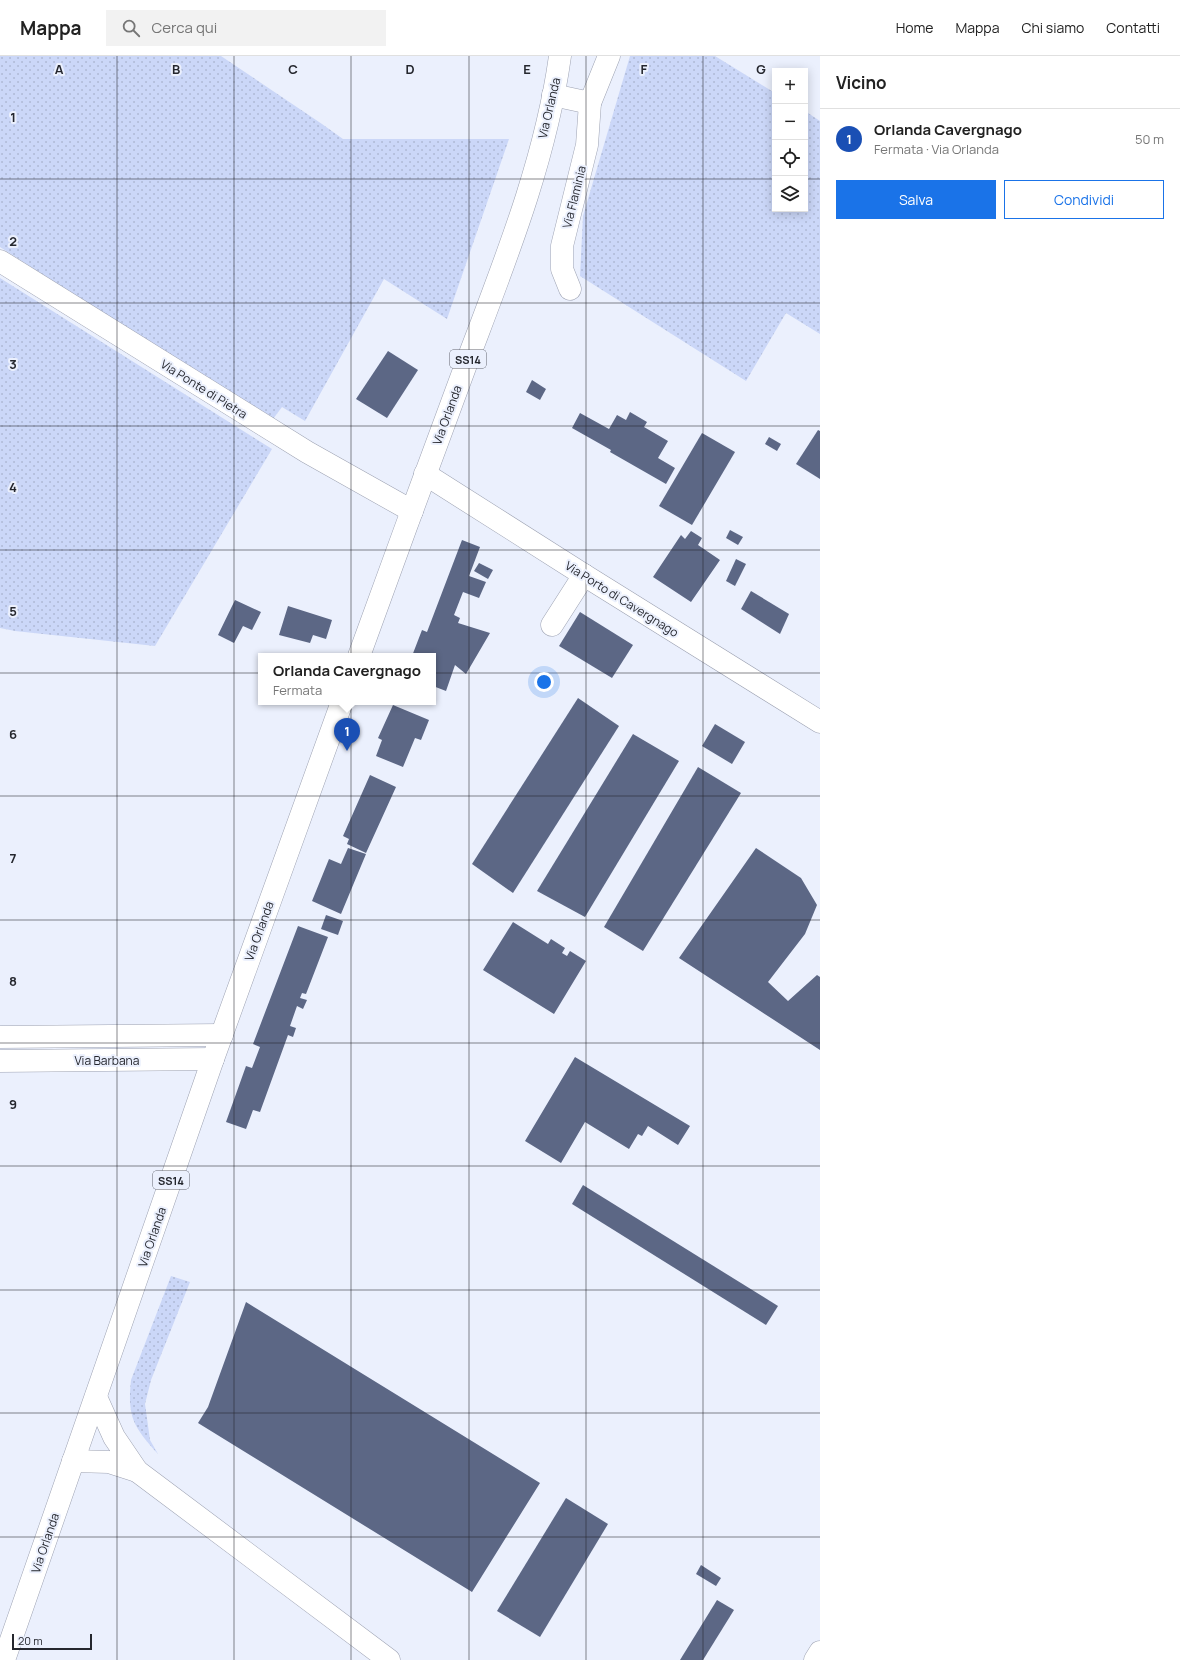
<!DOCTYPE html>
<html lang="it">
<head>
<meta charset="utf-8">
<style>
	:root { --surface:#fff; --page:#f2f2f2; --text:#222; --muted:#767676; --line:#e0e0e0; --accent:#1a73e8 }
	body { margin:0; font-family:Manrope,sans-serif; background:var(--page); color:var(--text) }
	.controls { position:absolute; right:12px; top:12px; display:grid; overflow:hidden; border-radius:0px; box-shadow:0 2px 10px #0003 }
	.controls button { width:36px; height:36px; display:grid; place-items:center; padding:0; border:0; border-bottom:1px solid var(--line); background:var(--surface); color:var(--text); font:20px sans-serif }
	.scale { position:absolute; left:12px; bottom:10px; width:80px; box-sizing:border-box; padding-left:4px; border:2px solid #25272e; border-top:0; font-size:11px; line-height:14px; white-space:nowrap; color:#25272e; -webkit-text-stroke:3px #ebf0fd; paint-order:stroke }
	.you { position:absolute; left:544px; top:626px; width:14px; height:14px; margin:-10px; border:3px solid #fff; border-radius:50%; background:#1a73e8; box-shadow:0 0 0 6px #1a73e833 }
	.badge { display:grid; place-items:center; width:26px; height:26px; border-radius:50%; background:var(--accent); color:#fff; font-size:13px; font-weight:700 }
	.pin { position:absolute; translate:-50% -33px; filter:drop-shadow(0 1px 2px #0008) }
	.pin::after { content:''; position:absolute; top:21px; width:14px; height:12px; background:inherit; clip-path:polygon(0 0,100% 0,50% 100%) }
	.popup { position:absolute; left:258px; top:597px; width:178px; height:52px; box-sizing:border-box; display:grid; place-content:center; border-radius:0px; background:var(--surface); filter:drop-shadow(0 1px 3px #0005); font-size:13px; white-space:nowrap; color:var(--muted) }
	.popup b { font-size:15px; color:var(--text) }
	.popup::after { content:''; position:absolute; left:50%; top:100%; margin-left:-8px; border:8px solid transparent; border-top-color:var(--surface) }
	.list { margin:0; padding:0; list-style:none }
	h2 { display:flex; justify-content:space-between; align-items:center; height:52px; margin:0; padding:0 16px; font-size:17px }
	h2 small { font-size:13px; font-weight:400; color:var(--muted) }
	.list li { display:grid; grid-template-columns:26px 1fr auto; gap:12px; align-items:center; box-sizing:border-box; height:60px; padding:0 16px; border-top:1px solid var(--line) }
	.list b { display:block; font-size:15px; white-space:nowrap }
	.list p { margin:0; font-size:13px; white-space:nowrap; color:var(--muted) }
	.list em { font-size:13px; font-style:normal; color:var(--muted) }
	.actions { display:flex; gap:8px; padding:12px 16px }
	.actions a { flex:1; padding:9px 0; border:1px solid var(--accent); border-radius:0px; text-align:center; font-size:14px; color:var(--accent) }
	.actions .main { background:var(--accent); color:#fff }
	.icon { flex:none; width:22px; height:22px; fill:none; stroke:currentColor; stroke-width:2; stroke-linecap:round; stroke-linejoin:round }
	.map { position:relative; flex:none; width:820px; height:1604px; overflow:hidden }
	header { display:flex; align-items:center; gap:24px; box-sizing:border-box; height:56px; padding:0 20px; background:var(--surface); border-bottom:1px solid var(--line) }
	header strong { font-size:19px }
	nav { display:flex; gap:22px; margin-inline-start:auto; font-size:14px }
	.search { width:280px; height:36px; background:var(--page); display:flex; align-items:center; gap:10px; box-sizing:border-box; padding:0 14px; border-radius:0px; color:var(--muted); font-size:15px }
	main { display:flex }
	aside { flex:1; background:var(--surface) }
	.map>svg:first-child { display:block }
</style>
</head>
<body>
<header>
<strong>Mappa</strong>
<div class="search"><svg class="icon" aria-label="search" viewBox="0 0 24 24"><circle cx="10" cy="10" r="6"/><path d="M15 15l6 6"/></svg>Cerca qui</div>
<nav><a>Home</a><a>Mappa</a><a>Chi siamo</a><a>Contatti</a></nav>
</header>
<main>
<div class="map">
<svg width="820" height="1604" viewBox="0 0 820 1604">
	<defs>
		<pattern id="grass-dots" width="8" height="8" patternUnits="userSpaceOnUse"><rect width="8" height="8" fill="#cbd7f8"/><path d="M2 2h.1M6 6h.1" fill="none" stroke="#aeb9d5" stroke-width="1.8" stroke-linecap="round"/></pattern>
	</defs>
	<rect width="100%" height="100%" fill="#ebf0fd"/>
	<g fill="url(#grass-dots)">
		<polygon points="0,0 221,0 322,68 343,83 509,83 447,263 384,223 305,365 282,351 273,363 154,290 0,191"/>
		<polygon points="630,0 715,0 775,37 775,153 805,153 805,55 820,65 820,278 786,257 746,325 580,220 583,160"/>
		<polygon points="0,222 272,393 155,590 15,575 0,572"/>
		<path d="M 171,1220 L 190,1226 L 151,1324 L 145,1348 L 150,1384 L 158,1398 C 134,1371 127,1362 131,1324 Z"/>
	</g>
	<g fill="#5c6785">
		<polygon points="388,295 418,314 387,362 356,343"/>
		<polygon points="532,324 546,333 540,344 526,336"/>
		<polygon points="630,356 647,366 644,371 668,385 658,402 675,412 666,428 610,396 611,394 572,372 580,357 609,373 617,359 626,364"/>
		<polygon points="818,374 820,375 820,423 796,408"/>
		<polygon points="702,377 735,396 692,469 659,450"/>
		<polygon points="769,381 781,388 777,395 765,388"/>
		<polygon points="730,474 743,481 738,489 726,482"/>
		<polygon points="691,475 702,482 698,489 720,504 691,546 653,521 681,479 685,483"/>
		<polygon points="462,484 480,491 469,520 486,526 479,542 463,536 454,559 460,562 458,567 490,577 466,618 455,609 446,635 433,630 433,600 412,600 422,574 427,576"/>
		<polygon points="736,503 746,508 735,530 726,525"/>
		<polygon points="479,507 493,514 488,523 474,515"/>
		<polygon points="751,535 789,558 780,578 741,553"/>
		<polygon points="235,544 261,556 252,574 243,570 234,587 218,579"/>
		<polygon points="288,550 332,564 326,583 313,579 310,587 279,579"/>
		<polygon points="580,556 633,589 612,622 559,590"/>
		<polygon points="578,642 619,670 513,837 472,808"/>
		<polygon points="393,649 429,664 421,684 415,682 403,711 376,700 382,684 378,682"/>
		<polygon points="715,668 745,686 732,708 702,690"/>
		<polygon points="633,678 679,705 585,861 537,835"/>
		<polygon points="698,711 741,737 643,895 604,871"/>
		<polygon points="370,719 396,731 366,797 347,788 349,783 343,780"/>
		<polygon points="348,792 366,798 341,858 312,845 329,803 341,808"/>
		<polygon points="756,792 801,822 817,849 805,878 768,926 788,945 817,919 820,921 820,994 679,902"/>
		<polygon points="326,859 343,865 338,879 321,873"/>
		<polygon points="513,866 548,888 551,883 565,892 562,897 567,900 570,895 586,905 554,958 483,914"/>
		<polygon points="298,870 328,881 306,938 302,937 300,942 307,944 303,953 297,950 290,970 296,972 293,981 288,979 260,1056 253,1054 246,1073 226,1066 246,1010 252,1012 260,991 253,988"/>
		<polygon points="575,1001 690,1070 678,1089 648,1070 642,1080 638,1078 629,1093 585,1066 561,1107 525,1085"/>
		<polygon points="583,1129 778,1250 766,1269 572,1148"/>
		<polygon points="246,1246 540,1427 472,1536 198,1367 208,1351"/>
		<polygon points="566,1442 608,1468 540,1581 497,1555"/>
		<polygon points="701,1509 721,1522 716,1530 696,1518"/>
		<polygon points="717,1544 734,1554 703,1604 680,1604"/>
	</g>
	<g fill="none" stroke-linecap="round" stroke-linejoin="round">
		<defs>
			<g id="minor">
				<polyline points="553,39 590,47 609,0"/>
				<polyline points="0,205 307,396 412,455"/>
				<polyline points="570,233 562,213 562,190 587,89 590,47"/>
				<polyline points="425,418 584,519 820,666"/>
				<polyline points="552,569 584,519"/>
				<polyline points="0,981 222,979"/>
				<polyline points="0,1005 213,1003"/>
				<polyline points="73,1405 109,1406 137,1415 114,1381 96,1341"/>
				<polyline points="137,1415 389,1604"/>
				<polyline points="815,1604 820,1596"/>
			</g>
			<g id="major">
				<path d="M 359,600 C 396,498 433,397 471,295 C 507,200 546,102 560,0"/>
				<polyline points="4,1604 213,1003 342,646"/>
			</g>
		</defs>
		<use href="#minor" stroke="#9da2b2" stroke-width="23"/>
		<use href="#major" stroke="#9da2b2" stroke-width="23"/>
		<use href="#minor" stroke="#fff" stroke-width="22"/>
		<use href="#major" stroke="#fff" stroke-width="22"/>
	</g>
	<path fill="none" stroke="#25272e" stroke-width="1" stroke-opacity="0.55" d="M 117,0 L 117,1604M 234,0 L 234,1604M 351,0 L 351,1604M 469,0 L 469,1604M 586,0 L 586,1604M 703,0 L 703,1604M 0,123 L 775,123M 805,123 L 820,123M 0,247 L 820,247M 0,370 L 820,370M 0,494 L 820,494M 0,617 L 820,617M 0,740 L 820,740M 0,864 L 820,864M 0,987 L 820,987M 0,1110 L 820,1110M 0,1234 L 820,1234M 0,1357 L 820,1357M 0,1481 L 820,1481"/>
	<g text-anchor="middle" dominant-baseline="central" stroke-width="4" stroke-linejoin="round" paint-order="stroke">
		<g fill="#ebf0fd" stroke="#60636c" stroke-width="1">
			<rect x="450" y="294" width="36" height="18" rx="3"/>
			<rect x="153" y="1115" width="36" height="18" rx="3"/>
		</g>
		<g font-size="11" font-weight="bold" fill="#25272e">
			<text x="468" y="303">SS14</text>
			<text x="171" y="1124">SS14</text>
		</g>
		<g font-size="12" fill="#25272e" stroke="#ebf0fd">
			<text transform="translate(549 52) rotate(-77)">Via Orlanda</text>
			<text transform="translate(574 141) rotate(-76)">Via Flaminia</text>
			<text transform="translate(204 333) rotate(32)">Via Ponte di Pietra</text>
			<text transform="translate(447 359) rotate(-70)">Via Orlanda</text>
			<text transform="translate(622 543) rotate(32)">Via Porto di Cavergnago</text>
			<text transform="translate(259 875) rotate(-70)">Via Orlanda</text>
			<text x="107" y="1004">Via Barbana</text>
			<text transform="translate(152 1181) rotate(-71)">Via Orlanda</text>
			<text transform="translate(45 1487) rotate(-71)">Via Orlanda</text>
		</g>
	</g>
	<g font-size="13" text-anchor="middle" font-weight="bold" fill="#25272e" stroke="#ebf0fd" stroke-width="4" stroke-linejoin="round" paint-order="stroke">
		<text x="59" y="18">A</text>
		<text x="176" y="18">B</text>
		<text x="293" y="18">C</text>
		<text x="410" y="18">D</text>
		<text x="527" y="18">E</text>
		<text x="644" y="18">F</text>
		<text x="761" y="18">G</text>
		<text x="13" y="66">1</text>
		<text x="13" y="190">2</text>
		<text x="13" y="313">3</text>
		<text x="13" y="436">4</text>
		<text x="13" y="560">5</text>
		<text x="13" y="683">6</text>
		<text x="13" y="807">7</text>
		<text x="13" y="930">8</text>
		<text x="13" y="1053">9</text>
	</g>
</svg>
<div class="controls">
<button>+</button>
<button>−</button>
<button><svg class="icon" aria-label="locate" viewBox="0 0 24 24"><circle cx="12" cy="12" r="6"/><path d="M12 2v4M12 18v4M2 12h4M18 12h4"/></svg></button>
<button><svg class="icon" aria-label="layers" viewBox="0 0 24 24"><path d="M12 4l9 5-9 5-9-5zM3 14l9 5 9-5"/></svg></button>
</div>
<div class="scale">20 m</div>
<div class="you"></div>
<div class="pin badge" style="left:347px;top:695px;background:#1a4fb4">1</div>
<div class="popup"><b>Orlanda Cavergnago</b>Fermata</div>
</div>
<aside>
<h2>Vicino<small></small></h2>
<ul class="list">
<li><span class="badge" style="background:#1a4fb4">1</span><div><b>Orlanda Cavergnago</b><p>Fermata · Via Orlanda</p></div><em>50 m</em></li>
</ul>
<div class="actions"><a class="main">Salva</a><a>Condividi</a></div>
</aside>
</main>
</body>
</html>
